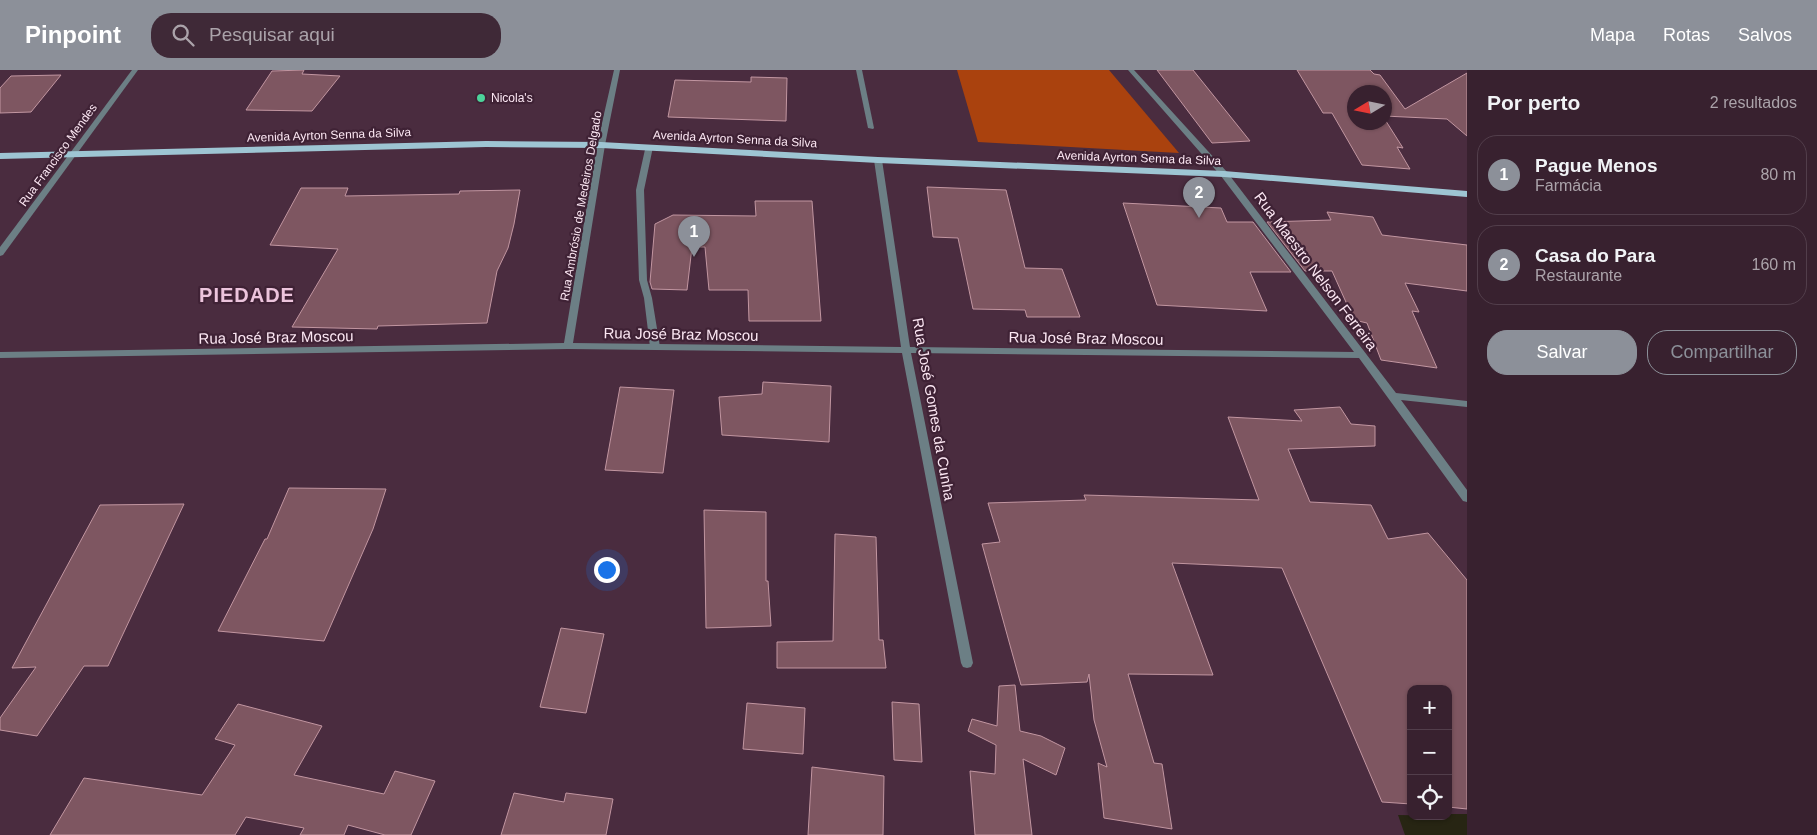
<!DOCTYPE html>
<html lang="pt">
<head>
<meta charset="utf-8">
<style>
	:root { --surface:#38212f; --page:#3f2937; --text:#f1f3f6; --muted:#aba3aa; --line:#523e4b; --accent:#8c9099 }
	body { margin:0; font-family:Arial,sans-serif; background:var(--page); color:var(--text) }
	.controls { position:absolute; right:15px; bottom:15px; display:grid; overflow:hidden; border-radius:10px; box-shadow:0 1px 4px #0004 }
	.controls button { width:45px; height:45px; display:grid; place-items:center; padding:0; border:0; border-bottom:1px solid var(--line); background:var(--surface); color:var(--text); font:25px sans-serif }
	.compass { position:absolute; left:1347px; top:15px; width:45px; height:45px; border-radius:50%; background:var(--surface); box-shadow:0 1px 4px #0004; rotate:260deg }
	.you { position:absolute; left:606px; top:499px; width:18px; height:18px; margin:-12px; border:4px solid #fff; border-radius:50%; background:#1a73e8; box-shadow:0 0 0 8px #1a73e833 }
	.badge { display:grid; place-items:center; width:32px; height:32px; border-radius:50%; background:var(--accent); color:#fff; font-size:16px; font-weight:700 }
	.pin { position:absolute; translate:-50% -41px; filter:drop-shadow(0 1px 2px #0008) }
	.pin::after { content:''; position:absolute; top:26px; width:18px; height:15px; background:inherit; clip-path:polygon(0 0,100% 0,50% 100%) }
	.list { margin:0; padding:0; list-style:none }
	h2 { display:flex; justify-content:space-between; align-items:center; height:65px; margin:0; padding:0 20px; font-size:21px }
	h2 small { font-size:16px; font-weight:400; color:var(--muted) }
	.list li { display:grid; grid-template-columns:32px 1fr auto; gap:15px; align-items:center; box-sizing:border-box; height:80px; margin:0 10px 10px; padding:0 10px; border:1px solid var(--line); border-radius:20px }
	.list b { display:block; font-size:19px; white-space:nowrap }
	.list p { margin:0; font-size:16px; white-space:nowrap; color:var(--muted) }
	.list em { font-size:16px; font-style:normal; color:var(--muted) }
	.actions { display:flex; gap:10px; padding:15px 20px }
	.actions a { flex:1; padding:11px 0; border:1px solid var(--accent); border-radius:20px; text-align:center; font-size:18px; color:var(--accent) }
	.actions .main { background:var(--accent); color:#fff }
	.icon { flex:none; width:28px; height:28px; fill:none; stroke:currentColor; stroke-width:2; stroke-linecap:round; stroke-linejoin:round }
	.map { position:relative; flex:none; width:1467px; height:765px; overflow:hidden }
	header { display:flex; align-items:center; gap:30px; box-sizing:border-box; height:70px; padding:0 25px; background:var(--accent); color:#fff }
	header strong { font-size:24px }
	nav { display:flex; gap:28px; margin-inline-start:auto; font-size:18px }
	.search { width:350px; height:45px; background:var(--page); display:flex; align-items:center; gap:12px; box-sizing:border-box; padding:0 18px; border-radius:20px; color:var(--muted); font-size:19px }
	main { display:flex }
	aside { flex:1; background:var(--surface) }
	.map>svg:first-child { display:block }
</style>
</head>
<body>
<header>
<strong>Pinpoint</strong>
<div class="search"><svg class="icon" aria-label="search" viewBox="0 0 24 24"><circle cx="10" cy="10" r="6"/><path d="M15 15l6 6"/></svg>Pesquisar aqui</div>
<nav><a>Mapa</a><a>Rotas</a><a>Salvos</a></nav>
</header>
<main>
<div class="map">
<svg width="1467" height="765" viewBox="0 0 1467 765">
	<rect width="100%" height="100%" fill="#4a2c3f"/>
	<polygon fill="#aa420e" points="957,0 1109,0 1179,83 978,72"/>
	<polygon fill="#272513" points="1448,744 1467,744 1467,765 1405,765 1398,745 1448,746"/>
	<g fill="#7e5661" stroke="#c296a1">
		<polygon points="304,0 302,4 340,6 312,41 246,40 272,1"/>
		<polygon points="1157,0 1193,0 1250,71 1212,73"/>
		<polygon points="1297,0 1370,0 1374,4 1380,5 1405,39 1467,3 1467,66 1447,49 1384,46 1384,22 1354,22 1354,52 1384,52 1384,48 1403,78 1397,77 1410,99 1362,95 1332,43 1323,43"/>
		<polygon points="61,5 31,42 0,43 0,18 11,6"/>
		<polygon points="751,7 787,8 786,51 668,47 675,10 751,12"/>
		<polygon points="927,117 1006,120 1025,198 1062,199 1080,247 1027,247 1025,240 973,239 958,168 933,167"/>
		<polygon points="301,118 348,118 345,126 459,124 460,121 520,120 514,154 508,178 497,201 487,253 378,256 377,259 292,257 338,179 270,175"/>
		<polygon points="755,131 812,131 821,251 749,251 748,220 709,220 705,177 692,177 687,220 652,219 650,212 655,154 673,145 756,146"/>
		<polygon points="1123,133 1221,138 1227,152 1253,152 1291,202 1250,202 1267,241 1157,235"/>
		<polygon points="1327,142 1373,147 1382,165 1467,175 1467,221 1405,213 1419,242 1412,241 1437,298 1381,290 1367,253 1354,250 1332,201 1305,201 1267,152 1331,150"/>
		<polygon points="763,312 831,316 829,372 722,365 719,327 762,324"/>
		<polygon points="620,317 674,320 663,403 605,400"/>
		<polygon points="1340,337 1351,354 1375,356 1375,376 1288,379 1310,432 1371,435 1388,469 1428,463 1467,510 1467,739 1448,737 1448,619 1411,619 1411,734 1382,732 1282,498 1172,493 1213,605 1128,604 1154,693 1162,694 1172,759 1104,748 1098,693 1107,697 1094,650 1089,604 1087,612 1021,615 982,474 1000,472 988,433 1086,430 1084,425 1259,430 1228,347 1302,351 1294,340"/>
		<polygon points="289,418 386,419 373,459 324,571 218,561 265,469 267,469"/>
		<polygon points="184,434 108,596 84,596 37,666 0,660 0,648 36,597 12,598 100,435"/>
		<polygon points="704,440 766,442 766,511 768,511 771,556 706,558"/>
		<polygon points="835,464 876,467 879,570 883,570 886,598 777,598 777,572 833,571"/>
		<polygon points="561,558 604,564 586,643 540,637"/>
		<polygon points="1015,615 1020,661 1041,666 1065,678 1056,705 1023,689 1032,765 975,765 970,701 995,704 996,675 968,661 972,649 997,656 999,616"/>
		<polygon points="892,632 919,634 922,692 894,690"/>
		<polygon points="747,633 805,638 803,684 743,679"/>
		<polygon points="238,634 322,656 294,705 384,724 395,701 435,711 411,765 385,765 348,755 344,765 300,765 304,758 246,747 235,765 50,765 84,708 202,725 235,675 215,669"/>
		<polygon points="812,697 884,706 883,765 808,765"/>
		<polygon points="514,723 564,732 566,723 613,729 606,765 501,765"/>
	</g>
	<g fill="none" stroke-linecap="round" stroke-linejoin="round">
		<polygon fill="#6c7f85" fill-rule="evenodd" points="646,75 653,77 644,120 647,210 652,228 660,277 655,280 650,277 644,228 639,210 636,120"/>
		<g fill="#6c7f85" fill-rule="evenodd">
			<polygon points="132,0 138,0 3,185 0,186 0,177"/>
			<polygon points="614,0 620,0 605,75 573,273 901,277 874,90 878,88 882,90 910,277 1354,282 1221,106 1128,0 1134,0 1227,102 1396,323 1467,331 1467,337 1401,330 1467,420 1467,432 1463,431 1359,288 911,283 973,593 971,597 967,598 963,597 961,593 902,283 568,279 0,288 0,282 564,273 597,75"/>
			<polygon points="856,0 862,0 874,58 873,59 868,58"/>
		</g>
		<polygon fill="#9ec5d3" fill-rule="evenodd" points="486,71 601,72 878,87 1224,101 1467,121 1467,127 1224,107 878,93 601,78 486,77 0,89 0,83"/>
	</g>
	<circle fill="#4cd39a" stroke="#3f2235" stroke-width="2" cx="481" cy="28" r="5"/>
	<g text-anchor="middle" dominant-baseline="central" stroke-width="4.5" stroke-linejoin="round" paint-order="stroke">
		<g font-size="12" fill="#fce7f3" stroke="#3f2235" text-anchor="start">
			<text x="491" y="28">Nicola's</text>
		</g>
		<g font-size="12" fill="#fce7f3" stroke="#3f2235">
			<text transform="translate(329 65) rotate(-2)">Avenida Ayrton Senna da Silva</text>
			<text transform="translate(735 69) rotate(3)">Avenida Ayrton Senna da Silva</text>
			<text transform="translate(58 85) rotate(-54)">Rua Francisco Mendes</text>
			<text transform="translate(1139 88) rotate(2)">Avenida Ayrton Senna da Silva</text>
			<text transform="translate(581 136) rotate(-80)">Rua Ambrósio de Medeiros Delgado</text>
		</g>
		<g font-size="15" fill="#fce7f3" stroke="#3f2235">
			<text transform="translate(1316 201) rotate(53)">Rua Maestro Nelson Ferreira</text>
			<text transform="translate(681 264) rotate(1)">Rua José Braz Moscou</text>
			<text transform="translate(276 267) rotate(-1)">Rua José Braz Moscou</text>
			<text transform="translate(1086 268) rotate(1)">Rua José Braz Moscou</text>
			<text transform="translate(934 339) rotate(80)">Rua José Gomes da Cunha</text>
		</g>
		<g font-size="20" font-weight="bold" letter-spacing="1" fill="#ecc4dc" stroke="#3f2235">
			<text x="247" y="225">PIEDADE</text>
		</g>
	</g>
</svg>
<div class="controls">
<button>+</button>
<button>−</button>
<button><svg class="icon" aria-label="locate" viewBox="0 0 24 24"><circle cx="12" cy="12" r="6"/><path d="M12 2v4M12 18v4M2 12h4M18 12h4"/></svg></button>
</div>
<svg class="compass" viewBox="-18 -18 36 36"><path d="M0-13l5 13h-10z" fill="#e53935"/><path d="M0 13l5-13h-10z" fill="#aba3aa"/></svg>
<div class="you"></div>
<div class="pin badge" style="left:694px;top:187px">1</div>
<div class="pin badge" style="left:1199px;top:148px">2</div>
</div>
<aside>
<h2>Por perto<small>2 resultados</small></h2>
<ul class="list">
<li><span class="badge">1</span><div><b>Pague Menos</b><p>Farmácia</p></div><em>80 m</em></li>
<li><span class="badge">2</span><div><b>Casa do Para</b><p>Restaurante</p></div><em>160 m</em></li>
</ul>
<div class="actions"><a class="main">Salvar</a><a>Compartilhar</a></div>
</aside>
</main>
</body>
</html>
